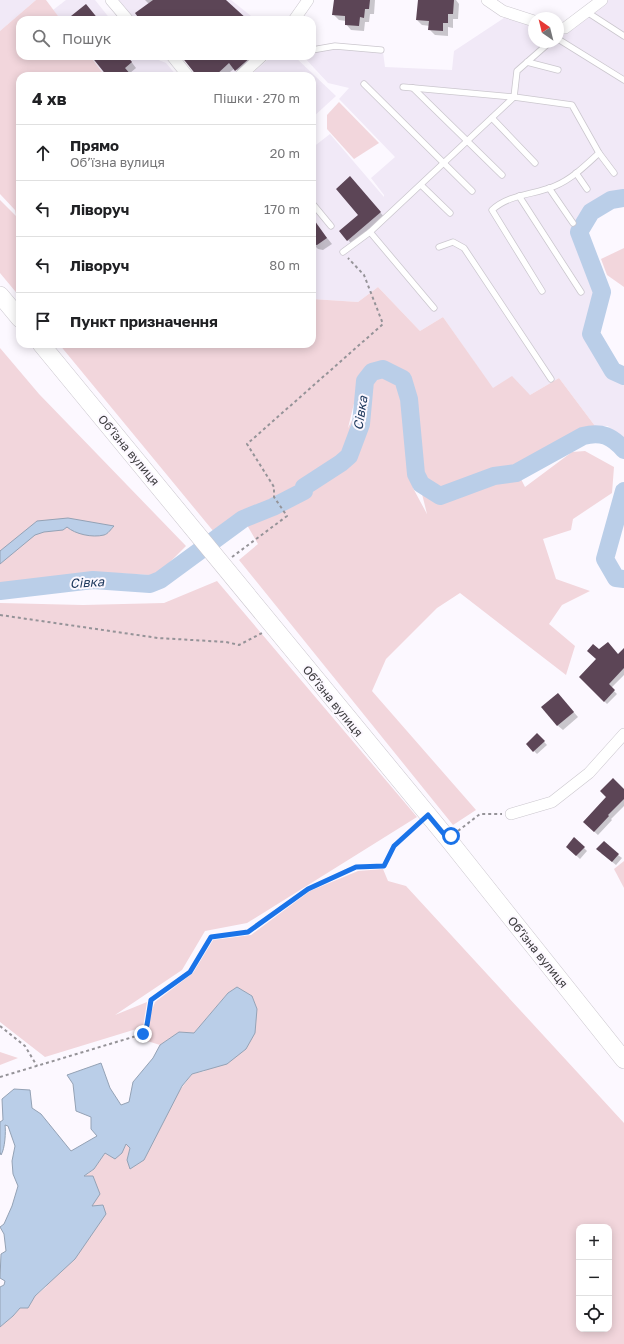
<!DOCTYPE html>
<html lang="uk">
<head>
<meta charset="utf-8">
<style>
	:root { --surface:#fff; --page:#f6f6f6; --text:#202124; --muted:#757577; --line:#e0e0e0 }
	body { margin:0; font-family:"Golos Text",sans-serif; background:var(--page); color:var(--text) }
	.controls { position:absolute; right:12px; bottom:12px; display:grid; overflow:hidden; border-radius:8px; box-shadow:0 2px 10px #0003 }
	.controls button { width:36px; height:36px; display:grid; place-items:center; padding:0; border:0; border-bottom:1px solid var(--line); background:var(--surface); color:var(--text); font:20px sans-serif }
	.compass { position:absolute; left:528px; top:12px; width:36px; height:36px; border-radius:50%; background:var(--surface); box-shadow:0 2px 10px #0003; rotate:325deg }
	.stop { position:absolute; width:12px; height:12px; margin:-9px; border:3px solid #1a73e8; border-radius:50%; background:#fff }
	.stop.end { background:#1a73e8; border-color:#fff; box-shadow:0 1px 4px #0008 }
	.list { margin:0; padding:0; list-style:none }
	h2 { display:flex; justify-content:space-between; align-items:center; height:52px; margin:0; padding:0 16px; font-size:17px }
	h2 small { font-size:13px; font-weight:400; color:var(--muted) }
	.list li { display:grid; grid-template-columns:26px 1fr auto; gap:12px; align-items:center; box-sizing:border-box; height:56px; padding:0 16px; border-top:1px solid var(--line) }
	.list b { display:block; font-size:15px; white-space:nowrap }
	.list p { margin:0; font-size:13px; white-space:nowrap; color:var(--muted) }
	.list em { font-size:13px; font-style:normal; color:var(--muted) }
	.icon { flex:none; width:22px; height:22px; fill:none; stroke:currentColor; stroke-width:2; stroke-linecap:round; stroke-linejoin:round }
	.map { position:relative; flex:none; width:624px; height:1344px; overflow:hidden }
	.search { position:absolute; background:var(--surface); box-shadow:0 2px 10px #0003; left:16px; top:16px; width:300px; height:44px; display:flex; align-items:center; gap:10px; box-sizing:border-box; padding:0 14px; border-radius:12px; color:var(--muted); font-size:15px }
	.panel { position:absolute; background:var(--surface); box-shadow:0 2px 10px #0003; left:16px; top:72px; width:300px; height:276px; border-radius:12px }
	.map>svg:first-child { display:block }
</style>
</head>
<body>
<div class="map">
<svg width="624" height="1344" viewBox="0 0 624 1344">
	<rect width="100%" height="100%" fill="#fcf8ff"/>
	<g fill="#f1e9f7">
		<polygon points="0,0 36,0 0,31"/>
		<polygon points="66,0 95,0 111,20 61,20 53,10"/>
		<polygon points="116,0 231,0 256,20 133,20"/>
		<polygon points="608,0 624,0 624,192 604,197 581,218 577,236 599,292 587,325 587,332 610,373 624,383 624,444 608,426 595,426 559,378 530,395 493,389 443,317 420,331 378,287 358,302 312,299 312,148 330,134 384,197 384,195 371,178 395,157 339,99 349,88 328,83 303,56 312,56 312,49 328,46 383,52 385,67 452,70 454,51 507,16 534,24 534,42 558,42 558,32 565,33"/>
		<polygon points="90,56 149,56 166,63 177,76 105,76"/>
		<polygon points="181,56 257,56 233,75 220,76 197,76"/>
		<polygon points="272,56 294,56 336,96 312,118 312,76 249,76"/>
	</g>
	<g fill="#f2d6dc" fill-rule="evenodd">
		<polygon points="36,0 46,0 61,20 20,20 20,56 90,56 105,76 20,76 20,297 0,273 0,200 16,216 15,210 0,194 0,31"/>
		<polygon points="339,102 379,143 354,159 327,129 327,115"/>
		<polygon points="624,248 624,287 607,275 601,259"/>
		<polygon points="378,287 420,331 443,317 493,388 512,376 530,395 559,378 595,426 515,468 493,472 441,491 425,478 409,378 385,362 360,379 348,428 370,385 382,376 398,382 413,488 427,514 422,494 437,500 496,480 520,477 525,487 572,452 585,451 614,467 612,493 573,519 571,530 543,539 556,579 590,591 562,605 549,624 575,646 566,675 460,593 437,608 386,659 372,691 476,810 453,825 239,560 258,544 247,525 289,505 285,495 242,514 214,532 59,344 312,344 312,299 358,302"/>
		<polygon points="0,348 39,394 186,546 159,573 149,575 93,572 0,585"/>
		<polygon points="217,581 417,817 247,923 205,931 182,970 115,1015 147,1002 143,1027 45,1057 0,1022 0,603 83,605 164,603"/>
		<polygon points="624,861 624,888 614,869"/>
		<path d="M 383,869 L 388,881 L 406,886 L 624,1123 L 624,1344 L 0,1344 L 0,1327 L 13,1316 L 20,1308 L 28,1308 L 35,1296 L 46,1287 L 91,1206 L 84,1177 L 94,1169 L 105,1153 L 122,1153 L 126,1144 L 130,1148 L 127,1160 L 192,1074 L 205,1071 L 257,1009 L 252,996 L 237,987 L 228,993 L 194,1033 L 179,1032 L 160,1045 L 141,1039 L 155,1002 L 193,973 L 213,940 L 251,935 L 310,891 L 358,871 ZM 579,1227 L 609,1227 L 609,1329 L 579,1329 Z"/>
		<polygon points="0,1052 18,1058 0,1065"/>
	</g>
	<g fill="#bacee8" stroke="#94a2b5">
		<path d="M 68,518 L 114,526 C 111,529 108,534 104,535 C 92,538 75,534 67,527 L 63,530 L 44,532 L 35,535 L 0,564 L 0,551 L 37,521 Z"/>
		<path d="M 237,987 L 252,996 L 257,1009 L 255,1033 L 246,1049 L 227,1064 L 192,1074 L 182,1086 L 144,1160 L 130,1169 L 127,1160 L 130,1148 L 126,1144 L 122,1153 L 115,1159 L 105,1153 L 94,1169 L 84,1176 L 93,1176 L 100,1194 L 92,1206 L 103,1205 L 106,1214 L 75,1259 L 35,1296 L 28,1308 L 20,1308 L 13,1316 L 0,1327 L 0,1287 L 4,1285 L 5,1281 L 0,1278 L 1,1254 L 6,1251 L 4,1234 L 0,1227 L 4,1224 L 12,1206 L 18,1186 L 13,1174 L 12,1161 L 15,1146 L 8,1126 L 5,1125 C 6,1131 5,1149 1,1155 L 0,1152 L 0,1122 L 3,1120 L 2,1099 L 14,1089 L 30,1090 L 32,1108 L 41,1114 L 71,1151 L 97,1136 L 91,1129 L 91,1117 L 76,1111 L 73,1084 L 67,1075 L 101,1063 L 110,1088 L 121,1105 L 129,1102 L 133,1082 L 153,1058 L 160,1045 L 179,1032 L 194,1033 L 228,993 Z"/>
	</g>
	<g fill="#0003">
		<polygon points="145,0 224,0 247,20 141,20 149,4"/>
		<polygon points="335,0 375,0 374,14 370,14 369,22 365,22 364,31 351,30 346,24 346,21 339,20 334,15"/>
		<polygon points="419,0 456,0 459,4 458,19 453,19 453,28 448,27 448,36 435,35 430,30 430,26 422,25 417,20"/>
		<polygon points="92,56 127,56 136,68 130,73 132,76 108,76"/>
		<polygon points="186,56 256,56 241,75 235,68 225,76 198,76"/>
		<polygon points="355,183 385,218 353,245 348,240 359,215"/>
		<polygon points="314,222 332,244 323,250 318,249 312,243 312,224"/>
		<polygon points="599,650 618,655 624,650 624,675 611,688 617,694 607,704 580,677 597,659"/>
		<polygon points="558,694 578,717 563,730 557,725"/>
		<polygon points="537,734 547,745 537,754 527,744"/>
		<polygon points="624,790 624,806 611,819 612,820 598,835 588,826"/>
		<polygon points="575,839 587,851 580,859 567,847"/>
		<polygon points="601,853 618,855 622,858 616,865"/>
	</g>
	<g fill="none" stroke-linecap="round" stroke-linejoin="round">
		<g stroke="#bacee8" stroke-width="18">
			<polyline points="624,198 611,200 591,212 579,232 602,292 591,334 613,371 624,376"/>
			<polyline points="624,491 605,559 616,578 624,579"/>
			<path d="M 0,591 L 93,580 L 150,584 L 160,580 L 243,519 L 273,507 L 304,491 L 304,487 L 341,463 L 349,456 L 361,424 L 365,381 L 372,372 L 383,369 L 403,379 L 409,399 L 416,474 L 421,484 L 440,496 L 494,476 L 516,473 L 583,436 C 601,431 612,436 624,450"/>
		</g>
	</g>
	<g fill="#5c4556">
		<polygon points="153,0 226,0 248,20 140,20 135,13"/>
		<polygon points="334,0 370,0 369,9 365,9 364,18 360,17 359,26 345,25 345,16 332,15"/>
		<polygon points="418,0 454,0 453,14 448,14 448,23 443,23 443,31 428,30 429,21 416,20"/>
		<polygon points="86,4 99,20 66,20"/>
		<polygon points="91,56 127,56 132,62 125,68 132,76 107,76"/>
		<polygon points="181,56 252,56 235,71 229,63 216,75 200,76 197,76"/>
		<polygon points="350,176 381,212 347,241 339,231 358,215 336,189"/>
		<polygon points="312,217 327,238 317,245 312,244"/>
		<polygon points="608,642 618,654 624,648 624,668 609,684 615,690 604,702 579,677 596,659 587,651 593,644 599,649"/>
		<polygon points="558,693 574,712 557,726 541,707"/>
		<polygon points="537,733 545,741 533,752 526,744"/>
		<polygon points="613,778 624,789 624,799 608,815 609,816 594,832 583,822 606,797 600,791"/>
		<polygon points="574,837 585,847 576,856 566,847"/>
		<polygon points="604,841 619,854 612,862 596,849"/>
	</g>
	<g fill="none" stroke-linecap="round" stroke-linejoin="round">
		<defs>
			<g id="lane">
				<polyline points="587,12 624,36"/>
				<polyline points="558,39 624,80"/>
				<polyline points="550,42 517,71 514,97 572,105 599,153 614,173"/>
				<polyline points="312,50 335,46 381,50"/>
				<polyline points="527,62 558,70"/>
				<polyline points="364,84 472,191"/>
				<polyline points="403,87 514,97"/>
				<polyline points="413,88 502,175"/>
				<polyline points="492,118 535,163"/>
				<polyline points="576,173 587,189"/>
				<polyline points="421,185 450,213"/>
				<polyline points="549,188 573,223"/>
				<polyline points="519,196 581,292"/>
				<polyline points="312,203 331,226"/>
				<polyline points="439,247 453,242 464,248 551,379"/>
				<polyline points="343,252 370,232"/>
				<path d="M 542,291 L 492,210 C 509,194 534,195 555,186 C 572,179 586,165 599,153"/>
				<polyline points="434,308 370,232 514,97"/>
			</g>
			<g id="street">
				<polyline points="111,0 128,20"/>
				<polyline points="487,0 503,11 534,21"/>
				<polyline points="294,20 308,0"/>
				<polyline points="558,28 565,28 602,0"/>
				<polyline points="172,56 188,76"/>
				<polyline points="240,76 262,56"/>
				<polyline points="511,814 552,802 589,773 624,734"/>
			</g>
			<g id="primary">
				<polyline points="0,295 20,319"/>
				<polyline points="41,344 448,839 624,1060"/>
			</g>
		</defs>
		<use href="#lane" stroke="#cbc7ce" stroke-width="7"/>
		<use href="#street" stroke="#cbc7ce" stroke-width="12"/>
		<use href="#primary" stroke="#cbc7ce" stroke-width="18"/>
		<g stroke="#959398" stroke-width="2" stroke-dasharray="3 3" stroke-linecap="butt">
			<polyline points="232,557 287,516 274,497 274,487 247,444 383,324 364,275 348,258"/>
			<polyline points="0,615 158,638 226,642 239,645 262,633"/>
			<polyline points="458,831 480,814 502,814"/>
			<polyline points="0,1026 25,1046 37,1066"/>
			<polyline points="0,1077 143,1034 147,1025 151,1000 190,972 211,937 248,932 308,889 356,867 384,866 394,846 418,824"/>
		</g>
		<use href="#lane" stroke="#fff" stroke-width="5.5"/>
		<use href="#street" stroke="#fff" stroke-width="11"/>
		<use href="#primary" stroke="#fff" stroke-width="17"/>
	</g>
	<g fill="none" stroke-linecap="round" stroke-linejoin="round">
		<polyline stroke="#1a73e8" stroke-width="5" points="143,1034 147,1025 151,1000 190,972 211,937 248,932 308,889 356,867 384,866 394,846 428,815 448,839 451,836"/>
	</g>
	<g text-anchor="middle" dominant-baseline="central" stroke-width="4" stroke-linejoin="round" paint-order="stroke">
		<g font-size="12" fill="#3d3c3f" stroke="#fcf8ff">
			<text transform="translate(129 450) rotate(50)">Обʼїзна вулиця</text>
			<text transform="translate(333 701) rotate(51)">Обʼїзна вулиця</text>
			<text transform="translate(538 952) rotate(51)">Обʼїзна вулиця</text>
		</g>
		<g font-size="13" font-style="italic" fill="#203b5f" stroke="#fcf8ff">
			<text transform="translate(360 413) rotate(-81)">Сівка</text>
			<text transform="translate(87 582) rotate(-3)">Сівка</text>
		</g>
	</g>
</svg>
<div class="controls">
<button>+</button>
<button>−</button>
<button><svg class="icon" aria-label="locate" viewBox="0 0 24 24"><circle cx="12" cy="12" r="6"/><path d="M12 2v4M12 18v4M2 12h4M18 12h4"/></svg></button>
</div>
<svg class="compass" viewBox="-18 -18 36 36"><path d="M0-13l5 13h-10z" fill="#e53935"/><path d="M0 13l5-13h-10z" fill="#757577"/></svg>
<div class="stop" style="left:451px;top:836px"></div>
<div class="stop end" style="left:143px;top:1034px"></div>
<div class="search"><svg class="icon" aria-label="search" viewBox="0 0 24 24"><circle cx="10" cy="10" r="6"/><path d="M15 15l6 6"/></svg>Пошук</div>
<section class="panel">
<h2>4 хв<small>Пішки · 270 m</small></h2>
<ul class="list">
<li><svg class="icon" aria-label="ahead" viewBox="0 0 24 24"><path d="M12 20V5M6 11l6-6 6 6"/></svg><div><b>Прямо</b><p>Обʼїзна вулиця</p></div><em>20 m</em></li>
<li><svg class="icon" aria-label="left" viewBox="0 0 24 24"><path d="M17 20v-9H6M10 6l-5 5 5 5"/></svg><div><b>Ліворуч</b></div><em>170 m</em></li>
<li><svg class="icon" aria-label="left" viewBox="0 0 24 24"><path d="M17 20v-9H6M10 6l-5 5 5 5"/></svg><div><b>Ліворуч</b></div><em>80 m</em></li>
<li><svg class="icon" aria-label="arrive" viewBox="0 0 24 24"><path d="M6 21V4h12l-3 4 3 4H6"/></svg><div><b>Пункт призначення</b></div></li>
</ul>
</section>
</div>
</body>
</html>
